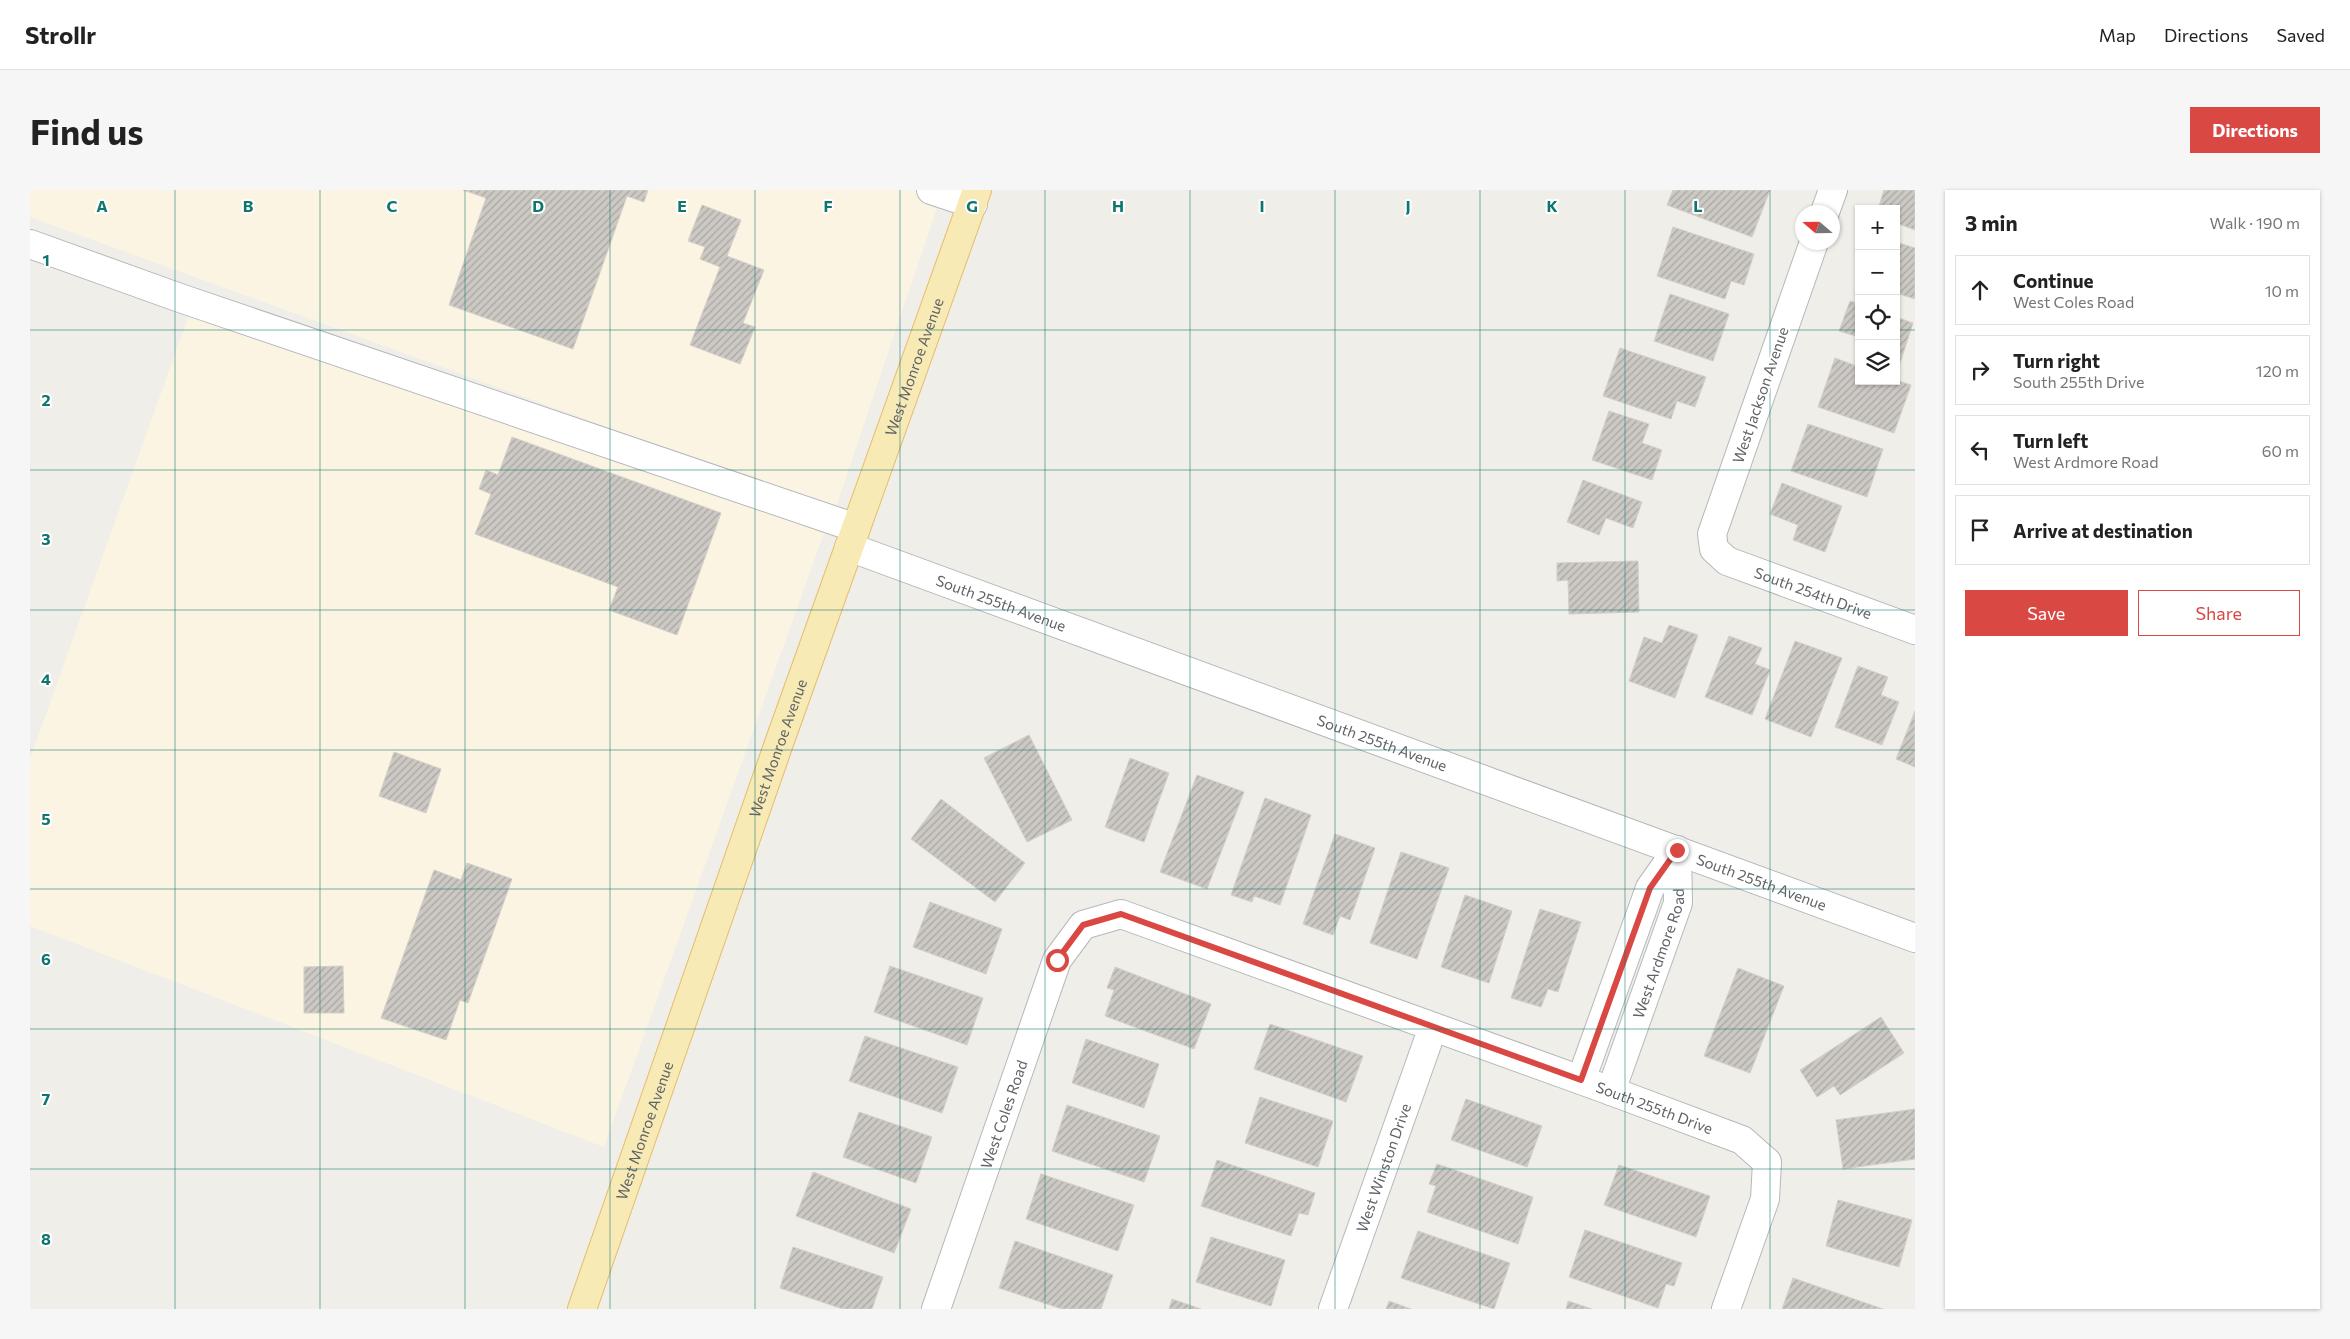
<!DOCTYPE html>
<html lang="en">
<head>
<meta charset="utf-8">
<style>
	:root { --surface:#fff; --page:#f6f6f6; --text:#222; --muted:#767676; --line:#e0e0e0; --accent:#da4844 }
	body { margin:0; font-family:Commissioner,sans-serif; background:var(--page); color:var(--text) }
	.controls { position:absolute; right:15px; top:15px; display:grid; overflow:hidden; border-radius:0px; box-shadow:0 1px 4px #0004 }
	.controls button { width:45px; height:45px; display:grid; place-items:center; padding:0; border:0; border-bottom:1px solid var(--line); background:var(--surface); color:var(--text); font:25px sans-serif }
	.compass { position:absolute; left:1765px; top:15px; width:45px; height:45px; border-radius:50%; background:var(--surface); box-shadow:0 1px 4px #0004; rotate:290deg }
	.stop { position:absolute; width:15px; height:15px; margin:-11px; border:4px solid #da4844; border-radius:50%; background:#fff }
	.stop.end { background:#da4844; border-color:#fff; box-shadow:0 1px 5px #0008 }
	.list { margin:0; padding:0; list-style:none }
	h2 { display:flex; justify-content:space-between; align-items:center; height:65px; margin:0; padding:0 20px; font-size:21px }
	h2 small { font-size:16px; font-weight:400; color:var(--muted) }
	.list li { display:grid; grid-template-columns:32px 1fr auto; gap:15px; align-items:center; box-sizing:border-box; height:70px; margin:0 10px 10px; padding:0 10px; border:1px solid var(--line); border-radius:0px }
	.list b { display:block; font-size:19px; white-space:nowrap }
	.list p { margin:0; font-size:16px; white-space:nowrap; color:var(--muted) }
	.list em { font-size:16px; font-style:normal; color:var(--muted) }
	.actions { display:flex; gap:10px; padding:15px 20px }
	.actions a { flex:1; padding:11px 0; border:1px solid var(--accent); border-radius:0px; text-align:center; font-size:18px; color:var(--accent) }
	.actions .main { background:var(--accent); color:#fff }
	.icon { flex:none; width:28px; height:28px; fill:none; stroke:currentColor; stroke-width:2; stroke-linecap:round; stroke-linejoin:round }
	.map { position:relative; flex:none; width:1885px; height:1119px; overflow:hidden; border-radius:0px }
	header { display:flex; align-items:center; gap:30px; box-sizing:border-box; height:70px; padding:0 25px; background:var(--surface); border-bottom:1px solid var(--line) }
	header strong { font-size:24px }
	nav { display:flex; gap:28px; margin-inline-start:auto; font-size:18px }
	.intro { display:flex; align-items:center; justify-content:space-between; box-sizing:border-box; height:120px; padding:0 30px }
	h1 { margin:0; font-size:35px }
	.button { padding:12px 22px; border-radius:0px; background:var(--accent); color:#fff; font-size:18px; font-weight:700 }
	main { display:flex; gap:30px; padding:0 30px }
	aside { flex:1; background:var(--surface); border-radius:0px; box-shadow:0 1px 4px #0004 }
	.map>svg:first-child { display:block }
</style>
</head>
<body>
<header>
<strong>Strollr</strong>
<nav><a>Map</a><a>Directions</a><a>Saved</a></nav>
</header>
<div class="intro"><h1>Find us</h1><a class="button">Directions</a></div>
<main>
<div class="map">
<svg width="1885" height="1119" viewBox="0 0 1885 1119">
	<defs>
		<pattern id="building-hatch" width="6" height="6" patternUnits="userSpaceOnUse" patternTransform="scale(1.25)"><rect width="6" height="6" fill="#ccc9c4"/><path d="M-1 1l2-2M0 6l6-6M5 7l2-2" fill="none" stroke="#a9a7a3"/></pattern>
	</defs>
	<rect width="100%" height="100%" fill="#f0eee8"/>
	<g fill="#fbf4e2">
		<polygon points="0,0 913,0 805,320 0,27"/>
		<polygon points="160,122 794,343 574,957 0,736 0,569"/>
	</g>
	<g fill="url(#building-hatch)" stroke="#d4cfc7">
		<polygon points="433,0 618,0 614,12 597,6 543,159 419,115 456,8"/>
		<polygon points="1643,0 1740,0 1722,47 1637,15"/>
		<polygon points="1854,0 1885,0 1885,40 1866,33 1866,19 1848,19"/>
		<polygon points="672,15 711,30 697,66 734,80 713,133 725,137 710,174 660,155 690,77 670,69 675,57 658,51"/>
		<polygon points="1643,37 1724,64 1714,95 1701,91 1695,109 1627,86"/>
		<polygon points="1866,52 1885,58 1885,109 1866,103"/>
		<polygon points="1640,104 1699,124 1683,171 1624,151"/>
		<polygon points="1820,111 1829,114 1829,147 1809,141"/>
		<polygon points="1866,127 1883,133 1868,179 1866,179"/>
		<polygon points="1590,158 1676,187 1665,217 1647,211 1641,229 1573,206"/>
		<polygon points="1805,168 1829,177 1829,191 1866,191 1866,190 1881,195 1864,243 1788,217"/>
		<polygon points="1579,221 1619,234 1612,253 1632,260 1622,290 1562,270"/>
		<polygon points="1778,234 1853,259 1837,307 1761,281"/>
		<polygon points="482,247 691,323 647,445 579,420 588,397 445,344 461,304 449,299 456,280 468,285"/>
		<polygon points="1553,290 1612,312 1603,338 1576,328 1569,345 1537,332"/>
		<polygon points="1752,293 1812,316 1795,362 1763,350 1768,335 1740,324"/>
		<polygon points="1608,371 1609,422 1539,424 1538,390 1527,391 1527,373"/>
		<polygon points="1639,435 1668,445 1645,508 1599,491 1614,447 1632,453"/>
		<polygon points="1699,446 1732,458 1725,474 1740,480 1722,525 1675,507"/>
		<polygon points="1765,451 1812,468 1781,547 1735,529"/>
		<polygon points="1828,476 1858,487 1851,505 1869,512 1852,555 1805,537"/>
		<polygon points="1885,521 1885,577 1866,569"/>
		<polygon points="999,545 1042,630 997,652 954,568"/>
		<polygon points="364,562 411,579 396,623 349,606"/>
		<polygon points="1100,568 1139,583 1114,652 1075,637"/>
		<polygon points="1167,585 1214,602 1177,699 1130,682"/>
		<polygon points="1235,608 1281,625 1250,715 1224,706 1222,712 1201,705"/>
		<polygon points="911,609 995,673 965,712 881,649"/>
		<polygon points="1305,644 1345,658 1320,730 1310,726 1303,745 1273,734"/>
		<polygon points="1371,662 1419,678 1387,769 1340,753"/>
		<polygon points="437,673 482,689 438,813 430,810 416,850 351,828 404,680 431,690"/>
		<polygon points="1435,705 1482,721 1459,793 1411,777"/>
		<polygon points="900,712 972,739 956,784 883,757"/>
		<polygon points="1510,719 1551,732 1528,802 1518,799 1511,817 1481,808"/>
		<polygon points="313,776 314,823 274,823 274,777"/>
		<polygon points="860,776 953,808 937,855 844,822"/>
		<polygon points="1085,777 1181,814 1164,859 1075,826 1084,800 1077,798"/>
		<polygon points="1708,778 1754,796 1720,883 1674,866"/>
		<polygon points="1851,827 1874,863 1810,905 1804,896 1787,907 1770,880"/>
		<polygon points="1240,834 1333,866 1316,912 1224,879"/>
		<polygon points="835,846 928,877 912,923 819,891"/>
		<polygon points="1056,849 1129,874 1114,918 1042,893"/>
		<polygon points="1230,907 1303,931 1288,977 1215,953"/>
		<polygon points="1436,909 1512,936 1497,977 1421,950"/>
		<polygon points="1037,915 1130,946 1114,992 1022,961"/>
		<polygon points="1885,919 1885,969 1813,979 1806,930"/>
		<polygon points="829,922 902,947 886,993 813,967"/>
		<polygon points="1187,970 1285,1003 1278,1025 1269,1023 1261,1046 1171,1016"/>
		<polygon points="1407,974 1503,1007 1488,1054 1397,1022 1406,996 1399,994"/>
		<polygon points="1589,975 1680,1006 1666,1047 1574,1015"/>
		<polygon points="783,982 881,1019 864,1063 766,1026"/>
		<polygon points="1011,984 1104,1015 1088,1061 996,1029"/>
		<polygon points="1808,1010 1882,1030 1869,1077 1796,1056"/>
		<polygon points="1555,1040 1652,1073 1644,1096 1636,1094 1628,1118 1539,1087"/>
		<polygon points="1388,1041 1480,1073 1464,1119 1371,1088"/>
		<polygon points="1181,1047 1255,1070 1241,1116 1166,1092"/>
		<polygon points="985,1051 1083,1085 1071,1119 1032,1119 969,1098"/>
		<polygon points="763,1057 853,1087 842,1119 813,1119 750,1098"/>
		<polygon points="1763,1088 1853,1119 1752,1119"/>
		<polygon points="1142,1109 1171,1119 1139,1119"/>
		<polygon points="1359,1111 1381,1119 1356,1119"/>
		<polygon points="1538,1111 1562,1119 1536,1119"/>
	</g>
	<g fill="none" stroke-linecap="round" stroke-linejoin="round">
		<defs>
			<g id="minor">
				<polyline points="901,0 943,14"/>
				<polyline points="1795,22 1803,0"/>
				<path id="s1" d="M 1784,52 L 1682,344 L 1684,359 L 1697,371 L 1885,440"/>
				<polyline points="0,54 150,108 826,338"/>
				<path id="s2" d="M 819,357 L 1885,748"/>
				<polyline points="1551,890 1620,698 1647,660"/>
				<path id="s3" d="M 1581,901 L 1648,713 L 1647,660"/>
				<path id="s4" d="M 906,1119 L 1027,770 L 1053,735 L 1091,724 L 1581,901 L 1712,950 L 1737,972 L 1735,1009 L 1696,1119"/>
				<path id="s5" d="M 1303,1119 L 1403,837"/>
			</g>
			<g id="major">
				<path id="s6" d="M 552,1119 L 748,556 L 947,0"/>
			</g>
		</defs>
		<use href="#minor" stroke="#b5b8bb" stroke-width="30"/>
		<use href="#major" stroke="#e5bd6c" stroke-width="30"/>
		<use href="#minor" stroke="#fff" stroke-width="28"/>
		<use href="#major" stroke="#f8eab5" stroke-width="28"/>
	</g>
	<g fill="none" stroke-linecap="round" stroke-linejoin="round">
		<polyline stroke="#da4844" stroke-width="6" points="1027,770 1053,735 1091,724 1551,890 1620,698 1647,660"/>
	</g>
	<path fill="none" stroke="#0f766e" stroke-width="1" stroke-opacity="0.55" d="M 145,0 L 145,1119M 290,0 L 290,1119M 435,0 L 435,1119M 580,0 L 580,1119M 725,0 L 725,1119M 870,0 L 870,1119M 1015,0 L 1015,1119M 1160,0 L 1160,1119M 1305,0 L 1305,1119M 1450,0 L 1450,1119M 1595,0 L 1595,1119M 1740,0 L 1740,1119M 0,140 L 1829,140M 1866,140 L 1885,140M 0,280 L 1885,280M 0,420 L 1885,420M 0,560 L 1885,560M 0,699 L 1885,699M 0,839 L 1885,839M 0,979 L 1885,979"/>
	<g text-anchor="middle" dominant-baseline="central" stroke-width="4" stroke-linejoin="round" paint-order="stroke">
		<g font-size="15" fill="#5f6367" stroke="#fff">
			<text stroke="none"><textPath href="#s6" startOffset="999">West Monroe Avenue</textPath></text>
			<text transform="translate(1730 205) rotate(-71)">West Jackson Avenue</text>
			<text stroke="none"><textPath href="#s1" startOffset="434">South 254th Drive</textPath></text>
			<text stroke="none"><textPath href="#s2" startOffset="162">South 255th Avenue</textPath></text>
			<text stroke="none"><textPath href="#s2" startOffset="568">South 255th Avenue</textPath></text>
			<text stroke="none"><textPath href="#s6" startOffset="594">West Monroe Avenue</textPath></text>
			<text stroke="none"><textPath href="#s2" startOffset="972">South 255th Avenue</textPath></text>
			<text stroke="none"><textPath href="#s3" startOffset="146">West Ardmore Road</textPath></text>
			<text stroke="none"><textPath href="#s4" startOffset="1020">South 255th Drive</textPath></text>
			<text stroke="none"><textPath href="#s4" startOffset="206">West Coles Road</textPath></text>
			<text stroke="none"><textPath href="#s6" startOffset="189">West Monroe Avenue</textPath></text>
			<text stroke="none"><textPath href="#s5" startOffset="150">West Winston Drive</textPath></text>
		</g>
	</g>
	<g font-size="16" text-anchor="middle" font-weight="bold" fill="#0f766e" stroke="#fff" stroke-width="4" stroke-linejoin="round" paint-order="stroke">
		<text x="72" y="22">A</text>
		<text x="218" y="22">B</text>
		<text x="362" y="22">C</text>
		<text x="508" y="22">D</text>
		<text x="652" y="22">E</text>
		<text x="798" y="22">F</text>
		<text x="942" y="22">G</text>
		<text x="1088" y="22">H</text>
		<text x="1232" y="22">I</text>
		<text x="1378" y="22">J</text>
		<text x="1522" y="22">K</text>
		<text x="1668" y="22">L</text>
		<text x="16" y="76">1</text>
		<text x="16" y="216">2</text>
		<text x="16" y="355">3</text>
		<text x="16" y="495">4</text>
		<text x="16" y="635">5</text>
		<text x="16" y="775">6</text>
		<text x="16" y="915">7</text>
		<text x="16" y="1055">8</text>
	</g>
</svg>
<div class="controls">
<button>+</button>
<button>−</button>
<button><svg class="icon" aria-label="locate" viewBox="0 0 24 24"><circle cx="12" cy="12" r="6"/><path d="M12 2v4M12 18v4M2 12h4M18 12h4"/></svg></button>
<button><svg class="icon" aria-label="layers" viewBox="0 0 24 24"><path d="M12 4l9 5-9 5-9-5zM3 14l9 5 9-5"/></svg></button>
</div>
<svg class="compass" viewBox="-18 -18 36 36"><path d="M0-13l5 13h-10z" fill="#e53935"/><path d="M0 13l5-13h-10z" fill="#767676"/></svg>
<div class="stop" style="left:1027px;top:770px"></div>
<div class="stop end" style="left:1647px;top:660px"></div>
</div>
<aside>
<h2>3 min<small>Walk · 190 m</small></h2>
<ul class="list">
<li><svg class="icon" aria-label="ahead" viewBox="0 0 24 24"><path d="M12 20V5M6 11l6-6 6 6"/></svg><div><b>Continue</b><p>West Coles Road</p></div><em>10 m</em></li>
<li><svg class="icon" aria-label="right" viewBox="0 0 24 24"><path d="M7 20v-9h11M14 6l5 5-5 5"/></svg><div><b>Turn right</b><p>South 255th Drive</p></div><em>120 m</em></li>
<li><svg class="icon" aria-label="left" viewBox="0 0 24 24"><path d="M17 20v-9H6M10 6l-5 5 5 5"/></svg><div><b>Turn left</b><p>West Ardmore Road</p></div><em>60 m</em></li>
<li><svg class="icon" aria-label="arrive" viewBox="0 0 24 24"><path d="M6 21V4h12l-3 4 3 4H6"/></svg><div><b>Arrive at destination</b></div></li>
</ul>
<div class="actions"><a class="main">Save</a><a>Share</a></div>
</aside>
</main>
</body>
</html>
